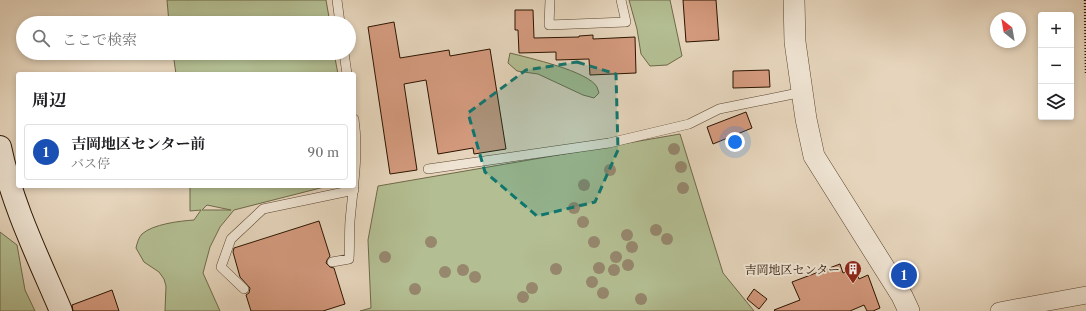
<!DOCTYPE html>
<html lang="ja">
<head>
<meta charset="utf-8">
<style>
	:root { --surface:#fff; --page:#f6f6f6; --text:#202124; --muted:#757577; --line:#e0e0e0; --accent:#db2777 }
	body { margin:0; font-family:"Libre Caslon Text","Noto Serif JP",serif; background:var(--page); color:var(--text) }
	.controls { position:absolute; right:12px; top:12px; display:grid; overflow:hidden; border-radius:4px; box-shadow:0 2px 6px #0003 }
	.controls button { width:36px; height:36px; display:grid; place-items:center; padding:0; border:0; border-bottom:1px solid var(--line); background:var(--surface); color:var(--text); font:20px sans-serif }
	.compass { position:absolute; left:990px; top:12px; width:36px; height:36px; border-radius:50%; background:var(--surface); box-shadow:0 2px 6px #0003; rotate:329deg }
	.you { position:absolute; left:735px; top:142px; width:14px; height:14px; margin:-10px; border:3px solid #fff; border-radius:50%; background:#1a73e8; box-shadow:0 0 0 6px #1a73e833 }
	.badge { display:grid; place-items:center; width:26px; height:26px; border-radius:50%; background:var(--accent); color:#fff; font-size:13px; font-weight:700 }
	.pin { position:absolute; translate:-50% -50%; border:2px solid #fff; box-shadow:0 1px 4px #0006 }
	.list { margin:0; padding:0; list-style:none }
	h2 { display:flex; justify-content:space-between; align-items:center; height:52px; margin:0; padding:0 16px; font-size:17px }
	h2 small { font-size:13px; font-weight:400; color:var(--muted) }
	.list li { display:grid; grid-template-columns:26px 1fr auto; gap:12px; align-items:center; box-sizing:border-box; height:56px; margin:0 8px 8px; padding:0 8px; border:1px solid var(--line); border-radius:4px }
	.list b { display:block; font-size:15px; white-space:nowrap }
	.list p { margin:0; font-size:13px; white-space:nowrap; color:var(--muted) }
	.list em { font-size:13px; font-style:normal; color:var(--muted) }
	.icon { flex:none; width:22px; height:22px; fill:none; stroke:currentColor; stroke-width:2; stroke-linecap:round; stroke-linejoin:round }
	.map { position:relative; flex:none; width:1086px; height:311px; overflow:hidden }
	.search { position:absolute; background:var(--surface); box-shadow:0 2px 6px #0003; left:16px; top:16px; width:340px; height:44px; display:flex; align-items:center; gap:10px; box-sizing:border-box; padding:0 14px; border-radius:22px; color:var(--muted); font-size:15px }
	.panel { position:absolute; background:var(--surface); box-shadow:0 2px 6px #0003; left:16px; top:72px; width:340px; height:116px; border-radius:4px }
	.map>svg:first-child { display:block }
</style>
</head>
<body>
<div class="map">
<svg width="1086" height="311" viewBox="0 0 1086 311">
	<rect width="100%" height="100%" fill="#e6d5bc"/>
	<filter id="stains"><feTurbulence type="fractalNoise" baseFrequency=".005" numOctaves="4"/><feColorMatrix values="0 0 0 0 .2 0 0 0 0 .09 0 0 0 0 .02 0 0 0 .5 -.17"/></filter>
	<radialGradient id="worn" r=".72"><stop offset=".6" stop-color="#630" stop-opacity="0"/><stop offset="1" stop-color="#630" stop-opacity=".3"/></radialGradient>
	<g fill="#b3be92" stroke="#6f6949" fill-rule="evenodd">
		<polygon points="167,0 326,0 330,23 169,23"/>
		<polygon points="629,0 670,0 682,56 667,65 650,66 641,54 637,29"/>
		<polygon points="173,53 334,53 338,74 176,74"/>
		<path d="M 510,53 C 529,58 588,71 597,87 C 598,89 598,91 599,93 L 594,98 L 583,95 L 538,74 L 517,71 L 508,63 Z"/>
		<polygon points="680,134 723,273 754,311 360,311 371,308 368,240 378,186"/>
		<path d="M 190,186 L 328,186 L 234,210 L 220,227 L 210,247 L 203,273 L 220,311 L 165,311 L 166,286 L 164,279 L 159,272 L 144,262 L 136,248 C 137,243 139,237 142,234 C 153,224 180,221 194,220 L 201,210 L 190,211 ZM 207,205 L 231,210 L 202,210 Z"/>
		<polygon points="0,232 17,245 25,290 35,311 0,311"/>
	</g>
	<g fill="#d49a7e" stroke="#2b1400">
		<polygon points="683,0 716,0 719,40 686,42"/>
		<polygon points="515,10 533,10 534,38 579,37 579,36 593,35 593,39 635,37 636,73 590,75 589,59 556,60 556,52 519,53 518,30 515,30"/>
		<polygon points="394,22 400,58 449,50 450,56 490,49 506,149 474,154 473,148 438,154 426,80 404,84 417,170 390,174 368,27"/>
		<polygon points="769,70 770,87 733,88 733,71"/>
		<polygon points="746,112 752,128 713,144 707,127"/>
		<polygon points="319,221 330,256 327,260 326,263 330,267 334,268 345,304 323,311 251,311 246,295 249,293 250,288 240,277 233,252 234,248"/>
		<polygon points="840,264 843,273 855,268 859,279 868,275 880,308 873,311 867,311 864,305 850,311 775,311 774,310 800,300 792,282"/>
		<polygon points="754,289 767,299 759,309 747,299"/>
		<polygon points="112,290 119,311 73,311 72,305"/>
	</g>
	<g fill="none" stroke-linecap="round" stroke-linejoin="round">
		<defs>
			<g id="service">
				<polyline points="337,0 340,23"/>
				<polyline points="550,0 549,25 626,22 621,0"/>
				<polyline points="344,53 347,74"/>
				<polyline points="428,169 609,143 689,124 719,109 803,92"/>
				<path d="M 332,262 L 349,259 C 350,246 349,234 350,221 C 353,187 359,153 354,119"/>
				<polyline points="244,289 221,267 231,239 263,209 354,190"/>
			</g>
			<polyline id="minor" points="999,311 1086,295"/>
			<polyline id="tertiary" points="794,0 795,42 806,119 814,156 902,296 909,311"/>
			<path id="secondary" d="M 0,147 C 12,205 38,257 61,311"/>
		</defs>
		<use href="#service" stroke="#5a442f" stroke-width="10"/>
		<use href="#minor" stroke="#5a442f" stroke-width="18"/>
		<use href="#tertiary" stroke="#5a442f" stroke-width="22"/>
		<use href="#secondary" stroke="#2b1400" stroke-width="24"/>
		<polyline stroke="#2b1400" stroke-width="2.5" stroke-dasharray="1 2" stroke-linecap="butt" points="1085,0 1086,73"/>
		<use href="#service" stroke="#efe4d3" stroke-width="9"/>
		<use href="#minor" stroke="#efe4d3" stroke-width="17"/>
		<use href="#tertiary" stroke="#efe4d3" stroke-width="21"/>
		<use href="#secondary" stroke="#efe4d3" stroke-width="22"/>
	</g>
	<g fill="#96876d">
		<circle cx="674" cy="149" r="6"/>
		<circle cx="681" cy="167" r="6"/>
		<circle cx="610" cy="170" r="6"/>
		<circle cx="584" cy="185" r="6"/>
		<circle cx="683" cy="188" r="6"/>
		<circle cx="574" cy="208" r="6"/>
		<circle cx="583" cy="222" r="6"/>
		<circle cx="656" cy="230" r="6"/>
		<circle cx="627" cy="235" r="6"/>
		<circle cx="667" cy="239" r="6"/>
		<circle cx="431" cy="242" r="6"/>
		<circle cx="594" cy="242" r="6"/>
		<circle cx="632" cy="247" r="6"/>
		<circle cx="385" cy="257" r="6"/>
		<circle cx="616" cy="257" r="6"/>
		<circle cx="628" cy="265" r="6"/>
		<circle cx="599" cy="268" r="6"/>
		<circle cx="556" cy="269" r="6"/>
		<circle cx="463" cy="270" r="6"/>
		<circle cx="614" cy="270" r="6"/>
		<circle cx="445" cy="272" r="6"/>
		<circle cx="475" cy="277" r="6"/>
		<circle cx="592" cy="282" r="6"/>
		<circle cx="532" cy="288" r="6"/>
		<circle cx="415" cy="289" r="6"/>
		<circle cx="603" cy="293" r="6"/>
		<circle cx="523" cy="297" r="6"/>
		<circle cx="641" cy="299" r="6"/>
	</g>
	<path fill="#0f766e" fill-opacity="0.2" stroke="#0f766e" stroke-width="3" stroke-dasharray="8 5" stroke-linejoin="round" d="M 577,62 L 616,74 L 618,150 L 595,202 L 537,216 L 485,172 L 468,113 L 526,70 Z"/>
	<defs>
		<symbol id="building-pin" viewBox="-11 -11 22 30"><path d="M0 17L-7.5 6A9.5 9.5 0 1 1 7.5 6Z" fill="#8f2418" stroke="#efe4d3"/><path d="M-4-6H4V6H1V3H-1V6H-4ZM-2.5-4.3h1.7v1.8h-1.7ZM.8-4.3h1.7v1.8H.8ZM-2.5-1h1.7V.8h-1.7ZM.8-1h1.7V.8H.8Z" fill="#fff"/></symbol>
	</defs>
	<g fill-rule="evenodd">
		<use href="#building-pin" x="843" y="259" width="20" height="27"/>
	</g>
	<g text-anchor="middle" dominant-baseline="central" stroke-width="4" stroke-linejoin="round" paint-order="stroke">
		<g font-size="12" fill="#2b1400" stroke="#efe4d3" text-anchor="end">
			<text x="840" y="269">吉岡地区センター</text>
		</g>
	</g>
	<rect width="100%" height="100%" filter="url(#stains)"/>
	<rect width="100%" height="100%" fill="url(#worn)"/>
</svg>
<div class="controls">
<button>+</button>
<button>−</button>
<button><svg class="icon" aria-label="layers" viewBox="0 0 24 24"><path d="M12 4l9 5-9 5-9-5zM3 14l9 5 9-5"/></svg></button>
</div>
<svg class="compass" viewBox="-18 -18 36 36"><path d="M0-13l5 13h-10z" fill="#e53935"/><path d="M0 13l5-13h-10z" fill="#757577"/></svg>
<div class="you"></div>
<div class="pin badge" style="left:904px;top:275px;background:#1a4fb4">1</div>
<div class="search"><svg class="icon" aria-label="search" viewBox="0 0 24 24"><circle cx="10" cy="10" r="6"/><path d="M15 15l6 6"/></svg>ここで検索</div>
<section class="panel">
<h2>周辺<small></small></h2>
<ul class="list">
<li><span class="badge" style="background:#1a4fb4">1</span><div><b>吉岡地区センター前</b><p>バス停</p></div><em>90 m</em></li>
</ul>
</section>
</div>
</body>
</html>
